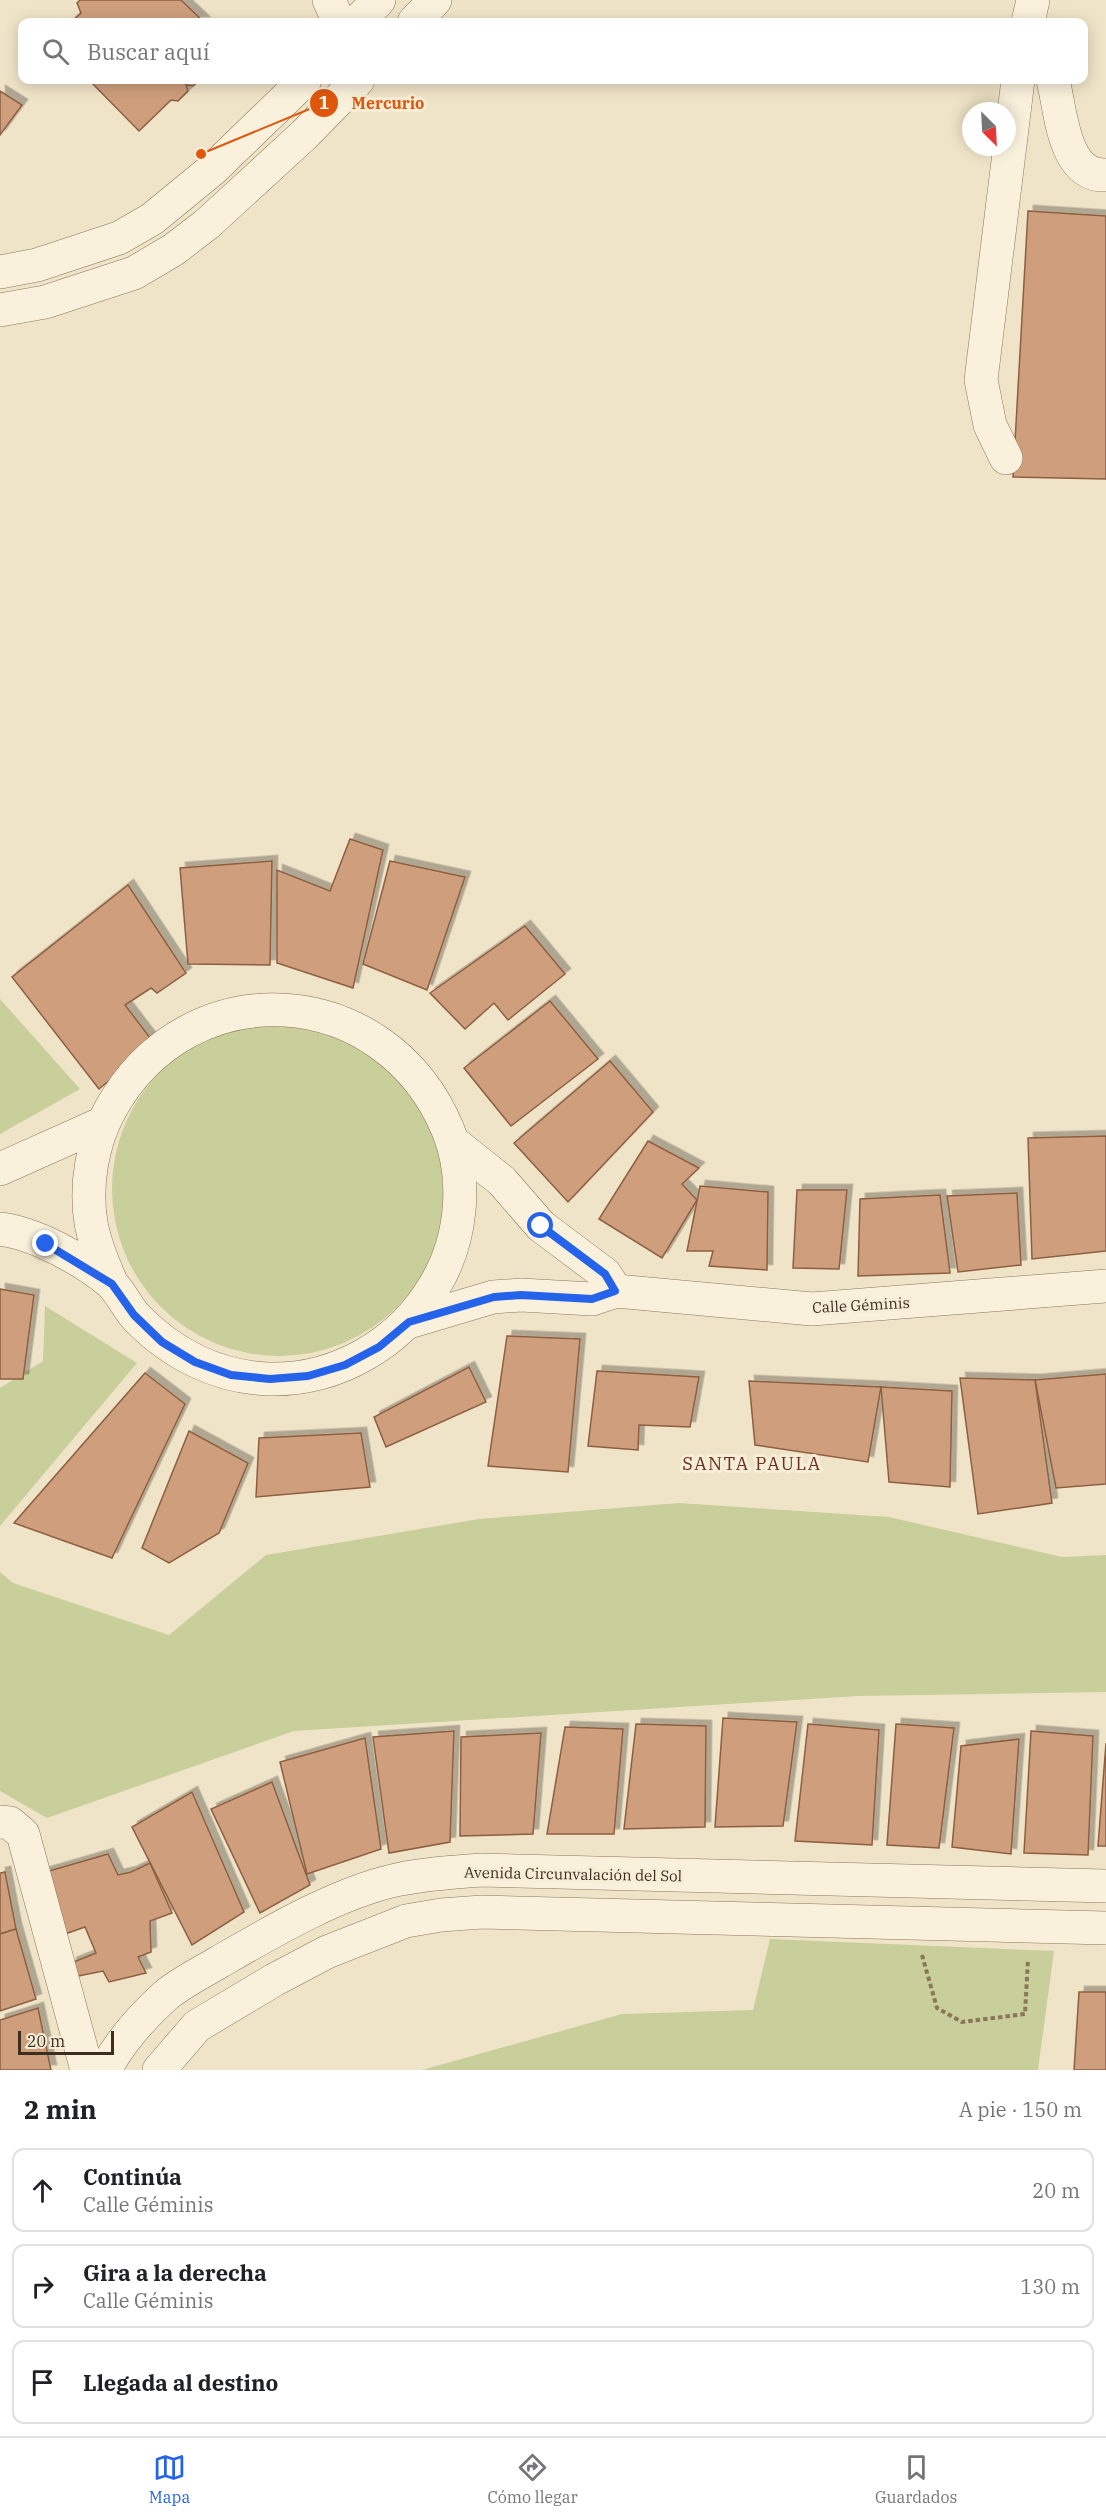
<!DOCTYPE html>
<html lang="es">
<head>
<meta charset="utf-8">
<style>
	:root { --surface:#fff; --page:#f6f6f6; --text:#202124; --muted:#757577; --line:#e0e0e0; --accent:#2563eb }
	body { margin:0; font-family:"IBM Plex Serif",serif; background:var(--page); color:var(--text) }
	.compass { position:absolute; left:962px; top:102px; width:54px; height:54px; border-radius:50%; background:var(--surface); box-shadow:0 3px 15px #0003; rotate:156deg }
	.scale { position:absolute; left:18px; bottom:15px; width:96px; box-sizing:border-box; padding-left:6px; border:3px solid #3d2e20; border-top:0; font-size:16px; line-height:21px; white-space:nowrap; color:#3d2e20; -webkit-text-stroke:4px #f7eed8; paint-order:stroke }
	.stop { position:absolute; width:18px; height:18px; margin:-14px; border:4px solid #2563eb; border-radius:50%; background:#fff }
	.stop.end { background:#2563eb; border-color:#fff; box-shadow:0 2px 6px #0008 }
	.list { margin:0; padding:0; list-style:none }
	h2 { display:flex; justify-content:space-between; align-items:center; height:78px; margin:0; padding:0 24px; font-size:26px }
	h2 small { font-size:20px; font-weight:400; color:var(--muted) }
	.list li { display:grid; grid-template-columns:39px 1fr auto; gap:18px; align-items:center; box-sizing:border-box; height:84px; margin:0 12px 12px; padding:0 12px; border:2px solid var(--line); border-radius:12px }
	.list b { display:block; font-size:22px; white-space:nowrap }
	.list p { margin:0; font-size:20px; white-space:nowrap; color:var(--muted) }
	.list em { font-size:20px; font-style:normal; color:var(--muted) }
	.icon { flex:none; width:33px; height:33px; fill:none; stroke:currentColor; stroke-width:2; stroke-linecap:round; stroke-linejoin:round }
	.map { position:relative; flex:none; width:1106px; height:2070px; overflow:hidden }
	.search { position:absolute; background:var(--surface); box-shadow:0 3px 15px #0003; left:18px; right:18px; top:18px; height:66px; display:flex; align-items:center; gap:15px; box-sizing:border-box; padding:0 21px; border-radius:12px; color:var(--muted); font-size:22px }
	.sheet { height:366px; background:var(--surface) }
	nav { display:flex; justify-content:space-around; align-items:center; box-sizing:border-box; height:84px; border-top:2px solid var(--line); background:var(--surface); font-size:16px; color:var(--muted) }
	nav a { display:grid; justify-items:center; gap:3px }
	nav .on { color:var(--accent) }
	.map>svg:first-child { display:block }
</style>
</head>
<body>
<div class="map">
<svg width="1106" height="2070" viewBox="0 0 1106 2070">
	<defs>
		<filter id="shadow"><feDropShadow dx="5.5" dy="-5.5" stdDeviation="0" flood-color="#0004"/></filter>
	</defs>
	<rect width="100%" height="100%" fill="#f0e4c8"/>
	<g fill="#c9cf9b">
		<polygon points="0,999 80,1089 0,1134"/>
		<circle cx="279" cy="1189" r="167"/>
		<polygon points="45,1306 137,1363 0,1526 0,1388 43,1361"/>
		<polygon points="679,1503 889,1517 1062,1557 1106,1555 1106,1692 858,1696 294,1731 47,1818 0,1791 0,1572 13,1583 169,1635 266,1555 479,1519"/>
		<polygon points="770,1939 1054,1951 1038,2070 422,2070 622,2014 753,2010"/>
	</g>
	<g fill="#cf9f7d" stroke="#8d5f41" stroke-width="1.5" filter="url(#shadow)">
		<polygon points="80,0 181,0 204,22 71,22 81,13 77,3"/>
		<polygon points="89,80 200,80 193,86 186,85 188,91 178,101 171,100 139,131"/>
		<polygon points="0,91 22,105 0,135"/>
		<polygon points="1028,211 1106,216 1106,479 1013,477"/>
		<polygon points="350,839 383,850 353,988 277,963 277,870 330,891"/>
		<polygon points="272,861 270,965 188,964 180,868"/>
		<polygon points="390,861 465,877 427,990 363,964"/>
		<polygon points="128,885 186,973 157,993 151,988 125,1005 154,1043 99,1089 12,977"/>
		<polygon points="525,926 565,974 508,1020 494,1003 465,1029 430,993"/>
		<polygon points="550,1001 598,1059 511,1126 464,1068"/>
		<polygon points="610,1061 653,1112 568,1202 514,1143"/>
		<polygon points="1106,1136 1106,1251 1032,1259 1028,1138"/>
		<polygon points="648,1141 699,1168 682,1184 697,1200 662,1258 599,1219"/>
		<polygon points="700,1186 768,1192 767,1270 709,1266 713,1251 687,1251"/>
		<polygon points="797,1190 847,1190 839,1269 793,1268"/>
		<polygon points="1017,1193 1021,1265 958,1272 947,1196"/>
		<polygon points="940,1195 950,1273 858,1276 860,1199"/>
		<polygon points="0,1289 34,1295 23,1379 0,1379"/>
		<polygon points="507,1336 580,1339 568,1472 488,1466"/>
		<polygon points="469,1367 486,1402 386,1447 374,1417"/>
		<polygon points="597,1371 699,1377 690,1427 639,1425 638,1450 588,1446"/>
		<polygon points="145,1373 185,1404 112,1558 14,1523"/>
		<polygon points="1106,1374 1106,1484 1056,1488 1035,1380"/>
		<polygon points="960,1378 1035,1380 1052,1503 978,1514"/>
		<polygon points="749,1381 881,1387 868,1462 755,1445"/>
		<polygon points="881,1387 952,1391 950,1487 889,1482"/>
		<polygon points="189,1431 248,1463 219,1533 169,1563 142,1548"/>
		<polygon points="361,1433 370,1487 256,1497 259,1438"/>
		<polygon points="723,1718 797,1722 783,1826 715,1827"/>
		<polygon points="636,1724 706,1726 705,1827 624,1829"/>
		<polygon points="808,1724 879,1730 872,1845 795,1841"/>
		<polygon points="896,1724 954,1728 939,1848 887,1845"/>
		<polygon points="565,1727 623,1729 614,1834 547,1834"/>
		<polygon points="454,1731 450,1842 389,1853 373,1737"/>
		<polygon points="1031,1731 1093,1736 1088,1855 1024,1853"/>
		<polygon points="541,1733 533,1834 460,1836 461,1737"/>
		<polygon points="365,1738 381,1849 307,1874 280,1762"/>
		<polygon points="1019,1739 1011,1854 952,1847 961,1746"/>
		<polygon points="1106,1743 1106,1846 1098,1846"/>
		<polygon points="272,1782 310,1885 260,1913 211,1809"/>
		<polygon points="192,1792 244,1912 192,1945 132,1827"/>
		<polygon points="108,1854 118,1875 131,1872 150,1863 172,1913 150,1921 151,1952 138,1957 146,1973 109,1982 103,1971 73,1977 71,1963 96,1953 85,1927 65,1934 42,1873"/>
		<polygon points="5,1872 16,1929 0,1934 0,1873"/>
		<polygon points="16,1929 36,1999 0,2011 0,1934"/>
		<polygon points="1079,1992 1106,1992 1106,2070 1074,2070"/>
		<polygon points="38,2008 51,2070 0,2070 0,2020"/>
	</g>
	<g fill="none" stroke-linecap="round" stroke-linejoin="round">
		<defs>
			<g id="minor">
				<polyline points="329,0 339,22"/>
				<polyline points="357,22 379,0"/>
				<polyline points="414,22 435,0"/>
				<polyline points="1028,22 1033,0"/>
				<path d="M 1053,80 C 1061,111 1063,177 1106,175"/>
				<polyline points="0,272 37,265 119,238 152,219 213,169 305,80"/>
				<polyline points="0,310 45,302 134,273 173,250 207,224 304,135 358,80"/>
				<polyline points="1006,458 990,425 981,380 1018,80"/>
				<polyline points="453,1142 502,1181 541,1226 605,1274 616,1291"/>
				<polyline points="0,1169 103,1123"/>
				<path d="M 0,1229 C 35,1233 83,1260 110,1282 C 121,1292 127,1308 137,1318 C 172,1354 217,1377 268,1379 C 337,1381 401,1343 435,1285 C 462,1240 468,1179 448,1130 C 386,980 188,967 110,1110 C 92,1143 85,1185 91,1223 C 95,1245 103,1264 112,1284"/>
				<polyline points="409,1322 493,1297 521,1295 592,1299 616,1291 812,1309 1106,1286"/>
				<polyline points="0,1822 10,1823 23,1834 87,2070"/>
				<path d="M 105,2070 C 119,2043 142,2017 165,1996 C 180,1983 201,1973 219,1962 C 271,1932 337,1893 396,1880 C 424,1874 453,1872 482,1870 L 1106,1886"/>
				<polyline points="159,2070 197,2026 274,1980 327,1952 406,1921 441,1915 482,1912 1106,1928"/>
			</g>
		</defs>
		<use href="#minor" stroke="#8d765c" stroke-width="34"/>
		<polyline stroke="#8d765c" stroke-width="4" stroke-dasharray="4.5 3" stroke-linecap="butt" points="922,1955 937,2008 962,2022 1025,2014 1028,1959"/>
		<use href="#minor" stroke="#faf1dc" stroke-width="33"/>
	</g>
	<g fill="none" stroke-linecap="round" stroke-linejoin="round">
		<polyline stroke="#2563eb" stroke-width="8" points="46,1244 112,1284 134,1315 162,1342 195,1362 231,1375 270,1379 308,1376 345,1365 379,1347 409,1322 494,1297 521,1295 592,1299 615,1291 605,1274 541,1226"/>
	</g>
	<g text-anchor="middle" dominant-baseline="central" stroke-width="6" stroke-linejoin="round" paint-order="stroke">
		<g font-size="15" fill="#3d2e20" stroke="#f7eed8">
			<text transform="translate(861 1305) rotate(-3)">Calle Géminis</text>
			<text transform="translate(573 1874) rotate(1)">Avenida Circunvalación del Sol</text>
		</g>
		<g font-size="18" letter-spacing="1.5" fill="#6b2e1e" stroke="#f7eed8">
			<text x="752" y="1463">SANTA PAULA</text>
		</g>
	</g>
	<path fill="none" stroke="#df570d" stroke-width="2" d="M201 154L324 103"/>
	<g fill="#df570d" stroke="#f7eed8" stroke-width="2">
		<circle cx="201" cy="154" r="6"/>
		<circle cx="324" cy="103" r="15"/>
	</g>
	<g font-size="18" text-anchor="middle" font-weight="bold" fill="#fff">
		<text x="324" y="109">1</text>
	</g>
	<g font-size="16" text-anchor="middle" font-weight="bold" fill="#df570d" stroke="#f7eed8" stroke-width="6" stroke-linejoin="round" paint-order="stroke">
		<text x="388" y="109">Mercurio</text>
	</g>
</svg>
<svg class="compass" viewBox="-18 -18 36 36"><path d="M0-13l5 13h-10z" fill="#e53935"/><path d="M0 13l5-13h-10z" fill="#757577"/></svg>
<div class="scale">20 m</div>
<div class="stop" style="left:541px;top:1226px"></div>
<div class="stop end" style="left:46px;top:1244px"></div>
<div class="search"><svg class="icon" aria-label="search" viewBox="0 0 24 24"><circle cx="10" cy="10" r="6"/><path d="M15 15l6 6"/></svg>Buscar aquí</div>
</div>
<section class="sheet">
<h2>2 min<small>A pie · 150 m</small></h2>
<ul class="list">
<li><svg class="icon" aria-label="ahead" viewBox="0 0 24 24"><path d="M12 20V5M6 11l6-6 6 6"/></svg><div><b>Continúa</b><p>Calle Géminis</p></div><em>20 m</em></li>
<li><svg class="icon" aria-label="right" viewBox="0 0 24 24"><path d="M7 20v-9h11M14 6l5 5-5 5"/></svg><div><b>Gira a la derecha</b><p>Calle Géminis</p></div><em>130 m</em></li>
<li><svg class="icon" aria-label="arrive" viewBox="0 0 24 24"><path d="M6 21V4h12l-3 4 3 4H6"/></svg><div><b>Llegada al destino</b></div></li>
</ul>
</section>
<nav>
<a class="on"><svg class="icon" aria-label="map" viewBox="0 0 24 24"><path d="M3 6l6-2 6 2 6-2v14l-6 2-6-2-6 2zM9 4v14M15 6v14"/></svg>Mapa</a>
<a><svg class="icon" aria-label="directions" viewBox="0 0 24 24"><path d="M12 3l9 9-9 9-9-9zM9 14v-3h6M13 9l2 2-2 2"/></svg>Cómo llegar</a>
<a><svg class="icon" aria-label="saved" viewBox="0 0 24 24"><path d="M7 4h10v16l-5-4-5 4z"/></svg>Guardados</a>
</nav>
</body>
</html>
